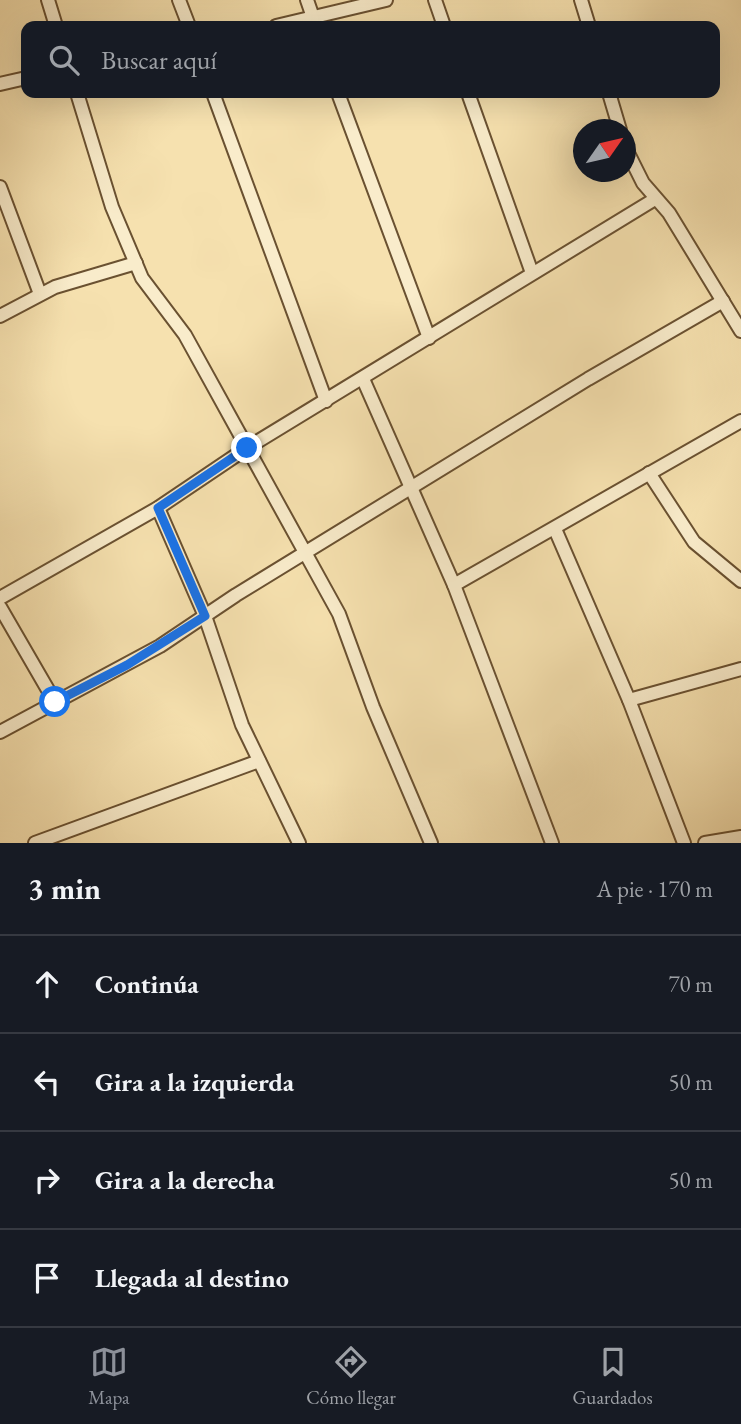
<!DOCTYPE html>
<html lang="es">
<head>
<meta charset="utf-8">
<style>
	:root { --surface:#171b24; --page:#242831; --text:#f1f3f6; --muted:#9ea1a6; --line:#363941; --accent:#8c9099 }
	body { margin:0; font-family:"EB Garamond",serif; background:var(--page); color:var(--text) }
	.compass { position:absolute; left:573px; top:119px; width:63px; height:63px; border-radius:50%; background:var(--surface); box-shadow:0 7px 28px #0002; rotate:56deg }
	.stop { position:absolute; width:21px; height:21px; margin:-16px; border:5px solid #1a73e8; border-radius:50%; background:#fff }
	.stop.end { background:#1a73e8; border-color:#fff; box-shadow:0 2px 7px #0008 }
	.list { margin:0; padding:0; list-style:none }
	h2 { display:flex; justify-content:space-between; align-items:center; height:91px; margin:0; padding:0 28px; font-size:30px }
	h2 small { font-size:23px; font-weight:400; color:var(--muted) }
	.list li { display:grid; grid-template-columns:46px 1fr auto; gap:21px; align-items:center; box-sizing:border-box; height:98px; padding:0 28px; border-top:2px solid var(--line) }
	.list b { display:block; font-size:26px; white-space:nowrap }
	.list em { font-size:23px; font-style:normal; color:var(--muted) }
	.icon { flex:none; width:38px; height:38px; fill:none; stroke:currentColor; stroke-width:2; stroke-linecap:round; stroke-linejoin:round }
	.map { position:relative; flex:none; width:741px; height:843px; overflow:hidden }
	.search { position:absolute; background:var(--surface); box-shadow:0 7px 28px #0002; left:21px; right:21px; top:21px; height:77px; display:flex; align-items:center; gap:18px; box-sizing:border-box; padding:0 24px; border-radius:14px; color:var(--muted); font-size:26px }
	.sheet { height:483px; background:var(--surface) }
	nav { display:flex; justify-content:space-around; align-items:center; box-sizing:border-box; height:98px; border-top:2px solid var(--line); background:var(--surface); font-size:19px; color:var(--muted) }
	nav a { display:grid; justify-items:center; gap:4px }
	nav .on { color:var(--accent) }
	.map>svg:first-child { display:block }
</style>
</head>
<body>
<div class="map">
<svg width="741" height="843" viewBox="0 0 741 843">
	<rect width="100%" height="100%" fill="#f6e1af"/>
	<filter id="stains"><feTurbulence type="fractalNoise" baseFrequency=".00286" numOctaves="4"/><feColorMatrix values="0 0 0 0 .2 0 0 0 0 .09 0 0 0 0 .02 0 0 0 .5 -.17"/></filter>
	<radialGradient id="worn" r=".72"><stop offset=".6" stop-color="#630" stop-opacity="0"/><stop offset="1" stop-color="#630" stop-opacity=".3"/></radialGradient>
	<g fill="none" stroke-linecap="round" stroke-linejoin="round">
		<defs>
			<g id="minor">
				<polyline points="48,0 56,26"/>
				<polyline points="179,0 189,26"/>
				<polyline points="307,0 316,26"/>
				<polyline points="435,0 444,26"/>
				<polyline points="581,0 589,26"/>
				<polyline points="276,26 386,0"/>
				<polyline points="0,84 26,78"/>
				<polyline points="77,93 112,207 142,278 185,335 339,614 373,707 431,843"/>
				<polyline points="213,93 326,401"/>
				<polyline points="338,93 429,338"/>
				<polyline points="468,93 532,273"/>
				<polyline points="609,93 620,130"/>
				<polyline points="626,149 643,183 669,213 741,331"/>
				<polyline points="0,187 40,294"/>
				<polyline points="0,316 55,287 136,263"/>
				<polyline points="363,379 454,585 552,843"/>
				<polyline points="649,473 694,542 741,581"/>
				<polyline points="158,508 205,616 242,725 299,843"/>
				<polyline points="555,529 629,700 684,843"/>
				<polyline points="454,585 741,421"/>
				<polyline points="0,598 158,508 247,448 655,199"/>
				<polyline points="0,607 55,702"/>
				<polyline points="629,700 741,669"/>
				<polyline points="0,732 160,646 236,595 588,379 723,301"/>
				<polyline points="35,843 259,761"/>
				<polyline points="705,843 741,837"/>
			</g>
		</defs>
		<use href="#minor" stroke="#6a5131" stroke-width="16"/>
		<use href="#minor" stroke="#f9eccb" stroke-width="12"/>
	</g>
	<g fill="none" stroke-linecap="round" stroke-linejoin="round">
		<polyline stroke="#1a73e8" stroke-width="9" points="55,702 127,665 205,616 158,508 247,448"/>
	</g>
	<rect width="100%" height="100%" filter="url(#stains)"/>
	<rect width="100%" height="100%" fill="url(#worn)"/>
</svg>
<svg class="compass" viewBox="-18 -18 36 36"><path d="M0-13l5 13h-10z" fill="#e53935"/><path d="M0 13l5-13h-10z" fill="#9ea1a6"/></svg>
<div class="stop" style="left:55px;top:702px"></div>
<div class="stop end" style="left:247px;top:448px"></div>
<div class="search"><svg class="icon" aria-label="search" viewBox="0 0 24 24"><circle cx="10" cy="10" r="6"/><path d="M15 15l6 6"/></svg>Buscar aquí</div>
</div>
<section class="sheet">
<h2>3 min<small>A pie · 170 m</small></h2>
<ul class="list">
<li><svg class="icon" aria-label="ahead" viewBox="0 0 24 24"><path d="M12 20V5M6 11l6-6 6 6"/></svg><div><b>Continúa</b></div><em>70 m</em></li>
<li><svg class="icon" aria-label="left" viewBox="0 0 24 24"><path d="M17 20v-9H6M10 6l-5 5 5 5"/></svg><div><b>Gira a la izquierda</b></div><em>50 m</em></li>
<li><svg class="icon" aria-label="right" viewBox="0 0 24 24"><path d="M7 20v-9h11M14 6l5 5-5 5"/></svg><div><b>Gira a la derecha</b></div><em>50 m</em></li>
<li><svg class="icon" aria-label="arrive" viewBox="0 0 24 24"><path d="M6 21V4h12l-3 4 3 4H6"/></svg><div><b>Llegada al destino</b></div></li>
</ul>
</section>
<nav>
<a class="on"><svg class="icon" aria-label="map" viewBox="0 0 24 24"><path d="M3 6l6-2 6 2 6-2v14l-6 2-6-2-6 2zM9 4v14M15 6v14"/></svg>Mapa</a>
<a><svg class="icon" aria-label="directions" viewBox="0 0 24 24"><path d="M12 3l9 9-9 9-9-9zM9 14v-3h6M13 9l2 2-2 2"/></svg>Cómo llegar</a>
<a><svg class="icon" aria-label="saved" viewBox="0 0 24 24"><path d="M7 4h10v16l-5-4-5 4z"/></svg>Guardados</a>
</nav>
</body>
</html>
